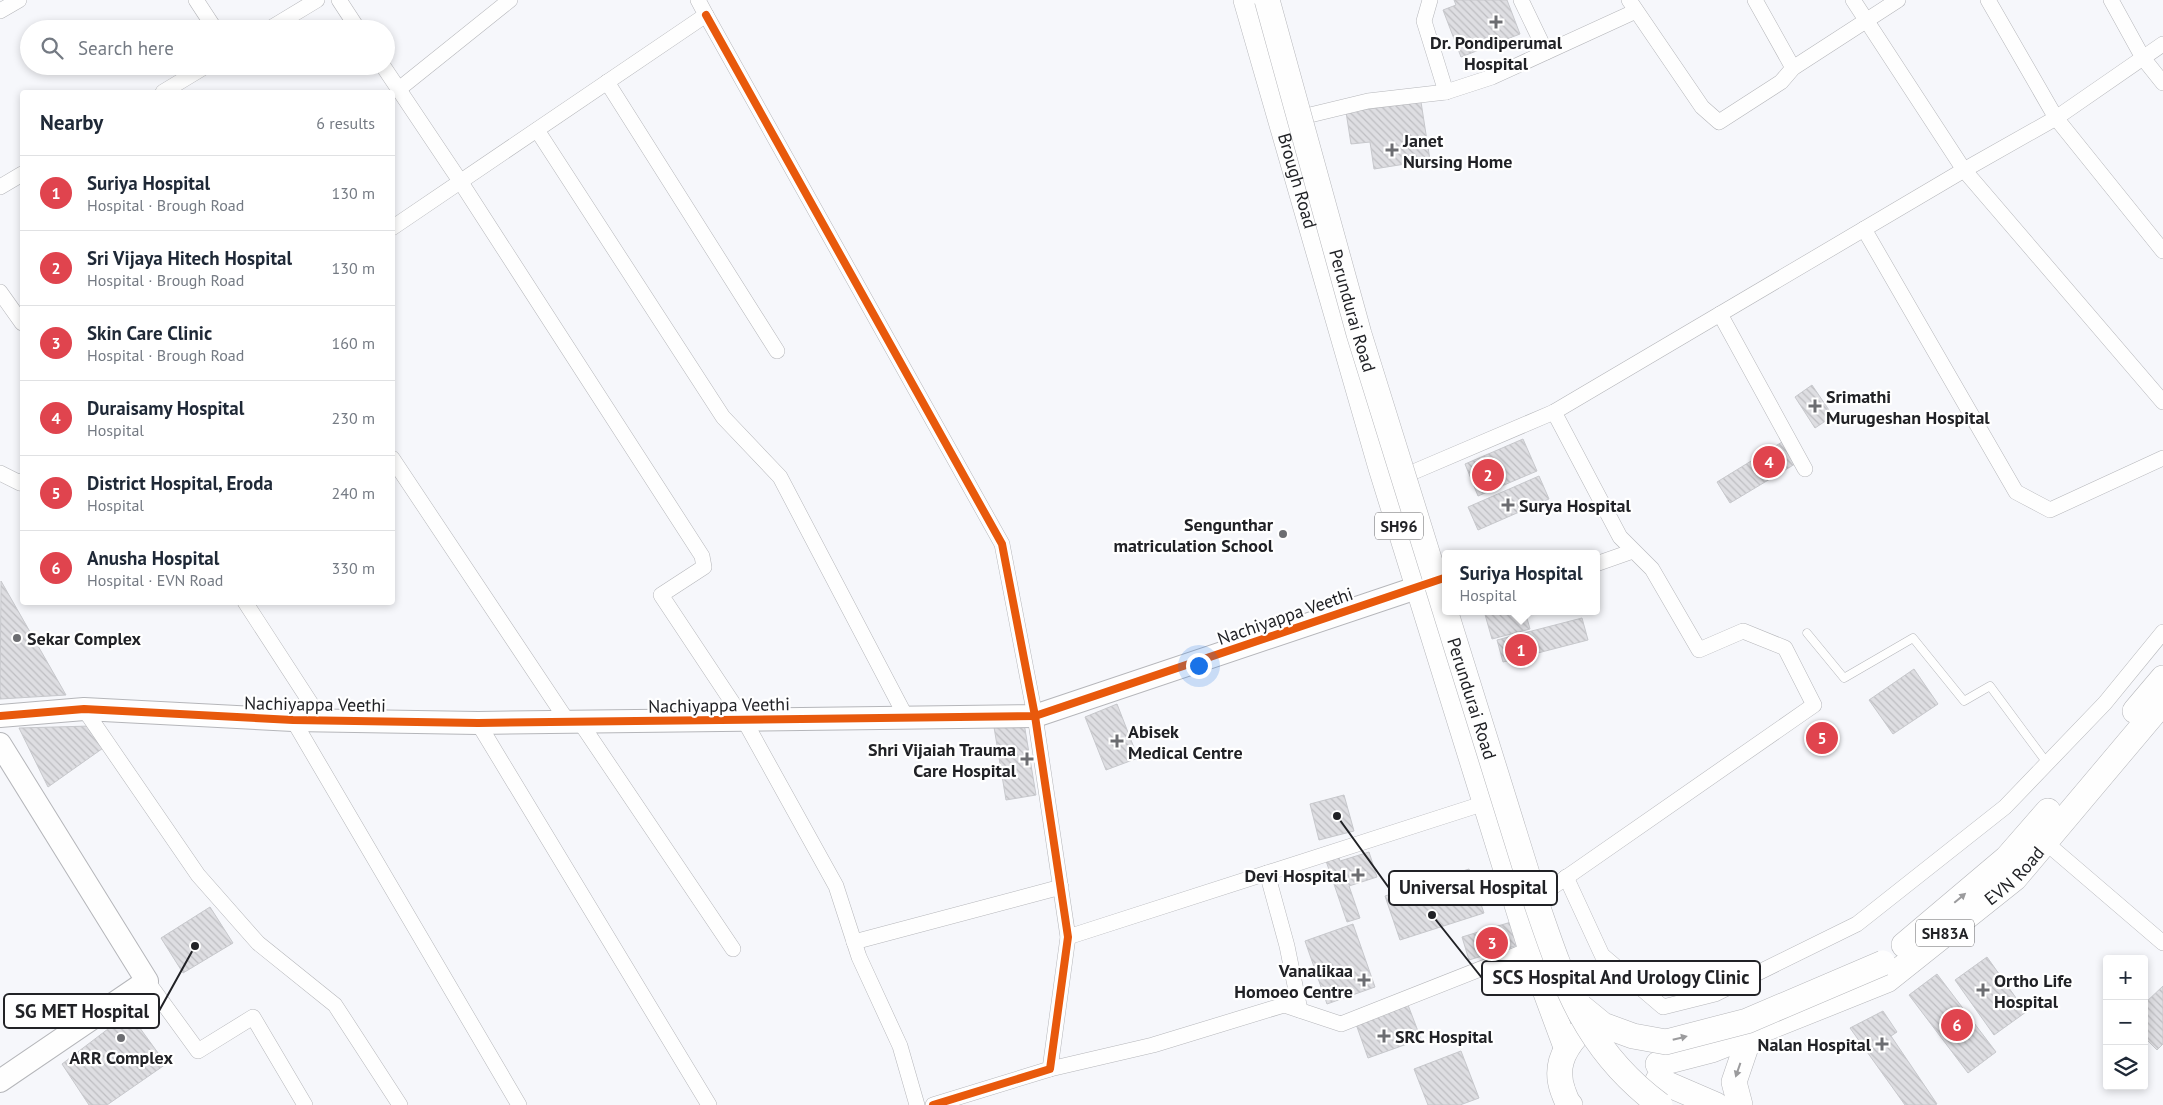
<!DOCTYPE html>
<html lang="en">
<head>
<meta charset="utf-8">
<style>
	:root { --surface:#fff; --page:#f2f2f3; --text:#1f2937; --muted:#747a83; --line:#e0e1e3; --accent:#d93025 }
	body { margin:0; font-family:"PT Sans",sans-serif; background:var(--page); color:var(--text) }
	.controls { position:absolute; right:15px; bottom:15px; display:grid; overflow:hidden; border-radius:5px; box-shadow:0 2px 8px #0003 }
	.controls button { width:45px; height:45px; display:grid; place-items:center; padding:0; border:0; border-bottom:1px solid var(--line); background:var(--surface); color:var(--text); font:25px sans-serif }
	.you { position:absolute; left:1198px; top:665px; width:18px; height:18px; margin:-12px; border:4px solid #fff; border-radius:50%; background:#1a73e8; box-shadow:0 0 0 8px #1a73e833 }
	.badge { display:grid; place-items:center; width:32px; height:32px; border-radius:50%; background:var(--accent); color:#fff; font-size:16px; font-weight:700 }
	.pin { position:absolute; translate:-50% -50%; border:2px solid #fff; box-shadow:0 1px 5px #0006 }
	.popup { position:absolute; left:1442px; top:550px; width:158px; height:65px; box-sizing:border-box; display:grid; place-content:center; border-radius:5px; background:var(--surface); filter:drop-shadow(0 1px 4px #0005); font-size:16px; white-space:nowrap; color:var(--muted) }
	.popup b { font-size:19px; color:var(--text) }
	.popup::after { content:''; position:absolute; left:50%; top:100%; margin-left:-10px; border:10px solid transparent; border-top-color:var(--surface) }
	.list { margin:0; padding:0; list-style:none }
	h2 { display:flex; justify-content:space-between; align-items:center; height:65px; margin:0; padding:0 20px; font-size:21px }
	h2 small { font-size:16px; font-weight:400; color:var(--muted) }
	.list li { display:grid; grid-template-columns:32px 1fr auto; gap:15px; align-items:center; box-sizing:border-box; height:75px; padding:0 20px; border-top:1px solid var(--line) }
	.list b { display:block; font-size:19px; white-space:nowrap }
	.list p { margin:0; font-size:16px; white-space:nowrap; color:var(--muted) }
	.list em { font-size:16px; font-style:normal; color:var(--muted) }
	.icon { flex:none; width:28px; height:28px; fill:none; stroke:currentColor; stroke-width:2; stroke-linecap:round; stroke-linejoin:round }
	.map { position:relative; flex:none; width:2163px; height:1105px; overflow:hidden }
	.search { position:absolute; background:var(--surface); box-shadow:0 2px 8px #0003; left:20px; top:20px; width:375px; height:55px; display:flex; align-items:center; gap:12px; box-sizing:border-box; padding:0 18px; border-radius:28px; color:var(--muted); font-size:19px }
	.panel { position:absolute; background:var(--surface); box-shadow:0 2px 8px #0003; left:20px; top:90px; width:375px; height:515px; border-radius:5px }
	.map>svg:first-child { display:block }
</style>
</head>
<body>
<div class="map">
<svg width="2163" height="1105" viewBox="0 0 2163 1105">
	<defs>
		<pattern id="building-back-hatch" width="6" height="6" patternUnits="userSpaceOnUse" patternTransform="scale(1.25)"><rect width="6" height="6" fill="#dedee2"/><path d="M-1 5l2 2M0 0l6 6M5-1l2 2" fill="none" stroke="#bebec2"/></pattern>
	</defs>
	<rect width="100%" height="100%" fill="#f6f7fb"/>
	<g fill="url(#building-back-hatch)" stroke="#c7c8cc">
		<polygon points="1454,0 1507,0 1520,34 1461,57 1443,10 1456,5"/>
		<polygon points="1421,102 1430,160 1374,169 1370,142 1351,144 1346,112"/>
		<polygon points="1812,385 1833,416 1815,428 1795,397"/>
		<polygon points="1523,439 1537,471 1478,496 1465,464"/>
		<polygon points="1782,442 1795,464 1730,503 1717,482"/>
		<polygon points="1539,476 1549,499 1478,530 1468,507"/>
		<polygon points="1,581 66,695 0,699"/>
		<polygon points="1484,611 1525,611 1530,629 1492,639"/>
		<polygon points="1582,618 1588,640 1503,662 1497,640"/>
		<polygon points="1914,669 1938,704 1893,734 1869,700"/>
		<polygon points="1117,704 1138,758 1106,770 1085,717"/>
		<polygon points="1024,723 1036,795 1006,800 994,727"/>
		<polygon points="91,726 106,746 48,787 19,728"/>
		<polygon points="1344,795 1354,831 1319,840 1310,804"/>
		<polygon points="1369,852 1377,877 1349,886 1360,918 1347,922 1325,858 1338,854 1340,861"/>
		<polygon points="1469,869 1484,913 1400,940 1385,896"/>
		<polygon points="210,907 233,943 183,973 161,938"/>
		<polygon points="1511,922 1518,945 1469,960 1462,937"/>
		<polygon points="1353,924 1375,987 1327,1004 1305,941"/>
		<polygon points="1987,957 2026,1012 1994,1035 1955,980"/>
		<polygon points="1937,974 1996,1052 1968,1073 1909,995"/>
		<polygon points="2163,986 2163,1044 2157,1050 2144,1037 2144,1004"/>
		<polygon points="1408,1005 1421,1039 1368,1058 1356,1024"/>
		<polygon points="1883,1011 1897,1032 1891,1036 1937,1104 1935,1105 1905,1105 1850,1028"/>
		<polygon points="129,1013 166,1064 107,1105 89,1105 62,1064"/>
		<polygon points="1461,1051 1479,1098 1460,1105 1428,1105 1414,1069"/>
	</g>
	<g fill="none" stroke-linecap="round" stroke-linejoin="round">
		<defs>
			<polyline id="lane" points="1807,633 1844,678 1913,638 1964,701 1990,686 2047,763"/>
			<g id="street">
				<polyline points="196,0 215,29"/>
				<polyline points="339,0 358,29"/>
				<polyline points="1430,0 1424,21 1446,92"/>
				<polyline points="1521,0 1546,52"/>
				<polyline points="1629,0 1702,107 1719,122 1781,82 1793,68 1898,0"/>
				<polyline points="1755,0 1793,68"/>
				<polyline points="1853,0 1964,170 2163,402"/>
				<polyline points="1988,0 2056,118 2163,251"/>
				<polyline points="2111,0 2143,58 2163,83"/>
				<polyline points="0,11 19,0"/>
				<polyline points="706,15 1002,544 1035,716 1068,937 1050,1069 933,1105"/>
				<polyline points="269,29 317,0"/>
				<polyline points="383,66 460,181 702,556 704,567 661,595 744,720 836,886 859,957 900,1046 917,1105"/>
				<polyline points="607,82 777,351"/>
				<polyline points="399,89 510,0"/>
				<polyline points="163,92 206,66"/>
				<polyline points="1310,115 1368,101 1446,92 1492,77 1636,11"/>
				<polyline points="537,130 723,417 780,477 906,717"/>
				<polyline points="0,187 22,174"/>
				<polyline points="392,228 706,15 698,0"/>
				<polyline points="1864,229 2016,492 2050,510 2163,458"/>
				<polyline points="0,292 22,323"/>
				<polyline points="1720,314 1805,469"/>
				<polyline points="392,458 568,722"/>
				<polyline points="0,473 20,483 22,481"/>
				<polyline points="1411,473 1554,412 1964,170 2056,118 2163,44"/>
				<polyline points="1596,564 1633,551"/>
				<polyline points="245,602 321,719"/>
				<polyline points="84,709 198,875 258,943 335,1005 400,1105"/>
				<polyline points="293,720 519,1105"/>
				<polyline points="580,722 733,949"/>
				<polyline points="478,723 709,1105"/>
				<polyline points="2044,841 2163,943"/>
				<polyline points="1267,873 1287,946 1300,1010"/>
				<polyline points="1566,877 1602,955 1663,1007 1715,994 1857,924 2005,807 2105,703 2163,632"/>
				<polyline points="1541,895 1814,705 1785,648 1743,631 1699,650 1652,569 1620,537 1554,412"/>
				<polyline points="1068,937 1485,803"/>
				<polyline points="854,942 1061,887"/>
				<polyline points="147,981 198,1051 253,1017 305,1105"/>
				<polyline points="1050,1069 1153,1045 1284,1005 1341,1024 1531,949"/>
			</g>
			<g id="secondary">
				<polyline points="0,716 84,709 293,720 478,723 1035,716 1434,582"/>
				<polyline points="0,744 147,981 0,1081"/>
			</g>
			<g id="primary">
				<path id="s1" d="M 1246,0 L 1381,468 L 1536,966 L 1566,1047"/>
				<polyline points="2135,711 2163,678"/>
				<polyline points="1904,945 2007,858 2048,811"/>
				<path id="s2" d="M 1658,1064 L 1712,1050 L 1887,980 L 2015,878 L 2163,702"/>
				<polyline points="1658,1080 1716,1105"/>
				<path d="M 1570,1105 C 1566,1101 1565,1096 1563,1091 C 1555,1069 1562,1052 1577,1035"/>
				<polyline points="1740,1105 1734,1082 1750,1035"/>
			</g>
		</defs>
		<use href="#lane" stroke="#b5b6ba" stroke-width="9"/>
		<use href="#street" stroke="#b5b6ba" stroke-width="16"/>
		<use href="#secondary" stroke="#b5b6ba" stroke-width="24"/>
		<use href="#primary" stroke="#b5b6ba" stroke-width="26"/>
		<use href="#lane" stroke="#fefefe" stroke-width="8"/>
		<use href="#street" stroke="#fefefe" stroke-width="15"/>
		<use href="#secondary" stroke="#fefefe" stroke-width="22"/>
		<use href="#primary" stroke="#fefefe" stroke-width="25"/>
		<defs>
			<g id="primary-bridge">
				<path id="s3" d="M 1267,0 L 1359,334 L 1534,896 C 1563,981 1584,1049 1660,1105"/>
				<polyline points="1581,1007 1603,1025 1633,1036 1666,1042 1747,1021 1883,963"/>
			</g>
		</defs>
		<use href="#primary-bridge" stroke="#b5b6ba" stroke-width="26" stroke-linecap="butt"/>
		<use href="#primary-bridge" stroke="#fefefe" stroke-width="25"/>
		<defs>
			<g id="cycleway">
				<polyline points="706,15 1002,544 1035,716 1068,937 1050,1069 933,1105"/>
				<polyline points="0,716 84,709 293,720 478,723 1035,716 1444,578"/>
			</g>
		</defs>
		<use href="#cycleway" stroke="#fff" stroke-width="11"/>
		<use href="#cycleway" stroke="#e8590c" stroke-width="8"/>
	</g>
	<defs><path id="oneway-solid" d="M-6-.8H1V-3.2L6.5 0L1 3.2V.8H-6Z" transform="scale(1.25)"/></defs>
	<g fill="#9b9b9d">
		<use href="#oneway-solid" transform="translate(1960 898) rotate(-40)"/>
		<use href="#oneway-solid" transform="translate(1680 1038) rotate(-14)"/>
		<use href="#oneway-solid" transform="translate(1738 1070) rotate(109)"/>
	</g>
	<g fill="#6c6d71" stroke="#fff" stroke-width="2">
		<path d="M1493.5 14.5h5v5h5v5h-5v5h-5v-5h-5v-5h5z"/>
		<path d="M1389.5 142.5h5v5h5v5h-5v5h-5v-5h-5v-5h5z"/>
		<path d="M1812.5 398.5h5v5h5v5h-5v5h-5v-5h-5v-5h5z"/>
		<path d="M1505.5 497.5h5v5h5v5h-5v5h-5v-5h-5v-5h5z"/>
		<circle cx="1283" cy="534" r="5"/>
		<circle cx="17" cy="638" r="5"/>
		<path d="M1114.5 733.5h5v5h5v5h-5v5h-5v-5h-5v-5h5z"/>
		<path d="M1024.5 751.5h5v5h5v5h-5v5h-5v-5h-5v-5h5z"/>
		<path d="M1355.5 867.5h5v5h5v5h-5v5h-5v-5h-5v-5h5z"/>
		<path d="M1361.5 972.5h5v5h5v5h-5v5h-5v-5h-5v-5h5z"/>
		<path d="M1980.5 982.5h5v5h5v5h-5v5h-5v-5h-5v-5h5z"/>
		<path d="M1381.5 1028.5h5v5h5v5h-5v5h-5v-5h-5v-5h5z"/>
		<circle cx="121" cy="1038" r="5"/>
		<path d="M1879.5 1036.5h5v5h5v5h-5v5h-5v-5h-5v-5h5z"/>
	</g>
	<g text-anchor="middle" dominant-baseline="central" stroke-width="4.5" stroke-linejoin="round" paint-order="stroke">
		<g fill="#fff" stroke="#646467" stroke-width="1">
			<rect x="1375" y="512.5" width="48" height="27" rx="4"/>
			<rect x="1916" y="919.5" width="58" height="27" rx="4"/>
		</g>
		<g font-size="16" font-weight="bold" fill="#212226">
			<text x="1399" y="526">SH96</text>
			<text x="1945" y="933">SH83A</text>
		</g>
		<g font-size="18" font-weight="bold" fill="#212226" stroke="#fff" text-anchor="start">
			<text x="1496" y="42" text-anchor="middle">Dr. Pondiperumal<tspan x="1496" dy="21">Hospital</tspan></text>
			<text x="1403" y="140">Janet<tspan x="1403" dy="21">Nursing Home</tspan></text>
			<text x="1826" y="396">Srimathi<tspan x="1826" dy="21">Murugeshan Hospital</tspan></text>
			<text x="1519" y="505">Surya Hospital</text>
			<text x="1273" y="524" text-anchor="end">Sengunthar<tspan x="1273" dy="21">matriculation School</tspan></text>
			<text x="27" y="638">Sekar Complex</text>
			<text x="1128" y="731">Abisek<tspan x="1128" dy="21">Medical Centre</tspan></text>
			<text x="1016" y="749" text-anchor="end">Shri Vijaiah Trauma<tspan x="1016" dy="21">Care Hospital</tspan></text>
			<text x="1347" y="875" text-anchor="end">Devi Hospital</text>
			<text x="1353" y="970" text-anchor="end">Vanalikaa<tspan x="1353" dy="21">Homoeo Centre</tspan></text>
			<text x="1994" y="980">Ortho Life<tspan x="1994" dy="21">Hospital</tspan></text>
			<text x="1395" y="1036">SRC Hospital</text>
			<text x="1871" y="1044" text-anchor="end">Nalan Hospital</text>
			<text x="121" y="1057" text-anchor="middle">ARR Complex</text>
		</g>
		<g font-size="18" fill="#212226" stroke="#fff">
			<text stroke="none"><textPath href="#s1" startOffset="188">Brough Road</textPath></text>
			<text stroke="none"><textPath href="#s3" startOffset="322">Perundurai Road</textPath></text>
			<text transform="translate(1285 616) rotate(-19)">Nachiyappa Veethi</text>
			<text stroke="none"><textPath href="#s3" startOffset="728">Perundurai Road</textPath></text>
			<text transform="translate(315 704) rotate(1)">Nachiyappa Veethi</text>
			<text transform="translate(719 705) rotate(-1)">Nachiyappa Veethi</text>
			<text stroke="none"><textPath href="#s2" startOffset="409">EVN Road</textPath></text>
		</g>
	</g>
	<path fill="none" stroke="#212226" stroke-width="2" d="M1337 816L1389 888M1432 915L1482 978M195 946L159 1011"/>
	<g fill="#212226" stroke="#fff" stroke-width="2">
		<circle cx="1337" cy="816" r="5"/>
		<circle cx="1432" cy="915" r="5"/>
		<circle cx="195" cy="946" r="5"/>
	</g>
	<g fill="#fff" stroke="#212226" stroke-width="2">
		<rect x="1389" y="871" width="168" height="34" rx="5"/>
		<rect x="1482" y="961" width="278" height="34" rx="5"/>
		<rect x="4" y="994" width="155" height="34" rx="5"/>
	</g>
	<g font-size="19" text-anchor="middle" font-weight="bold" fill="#212226">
		<text x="1473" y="894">Universal Hospital</text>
		<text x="1621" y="984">SCS Hospital And Urology Clinic</text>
		<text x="82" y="1018">SG MET Hospital</text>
	</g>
</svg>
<div class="controls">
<button>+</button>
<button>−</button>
<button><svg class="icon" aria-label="layers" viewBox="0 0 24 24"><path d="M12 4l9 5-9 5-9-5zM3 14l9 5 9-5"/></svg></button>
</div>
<div class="you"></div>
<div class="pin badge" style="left:1521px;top:650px;background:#e0444e">1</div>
<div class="popup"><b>Suriya Hospital</b>Hospital</div>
<div class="pin badge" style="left:1488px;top:475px;background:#e0444e">2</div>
<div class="pin badge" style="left:1492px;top:943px;background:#e0444e">3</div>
<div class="pin badge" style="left:1769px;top:462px;background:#e0444e">4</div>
<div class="pin badge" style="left:1822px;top:738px;background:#e0444e">5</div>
<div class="pin badge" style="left:1957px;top:1025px;background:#e0444e">6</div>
<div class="search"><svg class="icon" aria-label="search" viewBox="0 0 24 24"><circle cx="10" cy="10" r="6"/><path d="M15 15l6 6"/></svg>Search here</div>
<section class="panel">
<h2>Nearby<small>6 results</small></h2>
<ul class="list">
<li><span class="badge" style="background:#e0444e">1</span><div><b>Suriya Hospital</b><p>Hospital · Brough Road</p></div><em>130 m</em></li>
<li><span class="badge" style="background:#e0444e">2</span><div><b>Sri Vijaya Hitech Hospital</b><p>Hospital · Brough Road</p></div><em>130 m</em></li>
<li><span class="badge" style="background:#e0444e">3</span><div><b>Skin Care Clinic</b><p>Hospital · Brough Road</p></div><em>160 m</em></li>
<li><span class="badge" style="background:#e0444e">4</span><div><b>Duraisamy Hospital</b><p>Hospital</p></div><em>230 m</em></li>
<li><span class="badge" style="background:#e0444e">5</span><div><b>District Hospital, Eroda</b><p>Hospital</p></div><em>240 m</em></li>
<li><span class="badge" style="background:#e0444e">6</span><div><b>Anusha Hospital</b><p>Hospital · EVN Road</p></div><em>330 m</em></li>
</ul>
</section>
</div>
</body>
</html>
